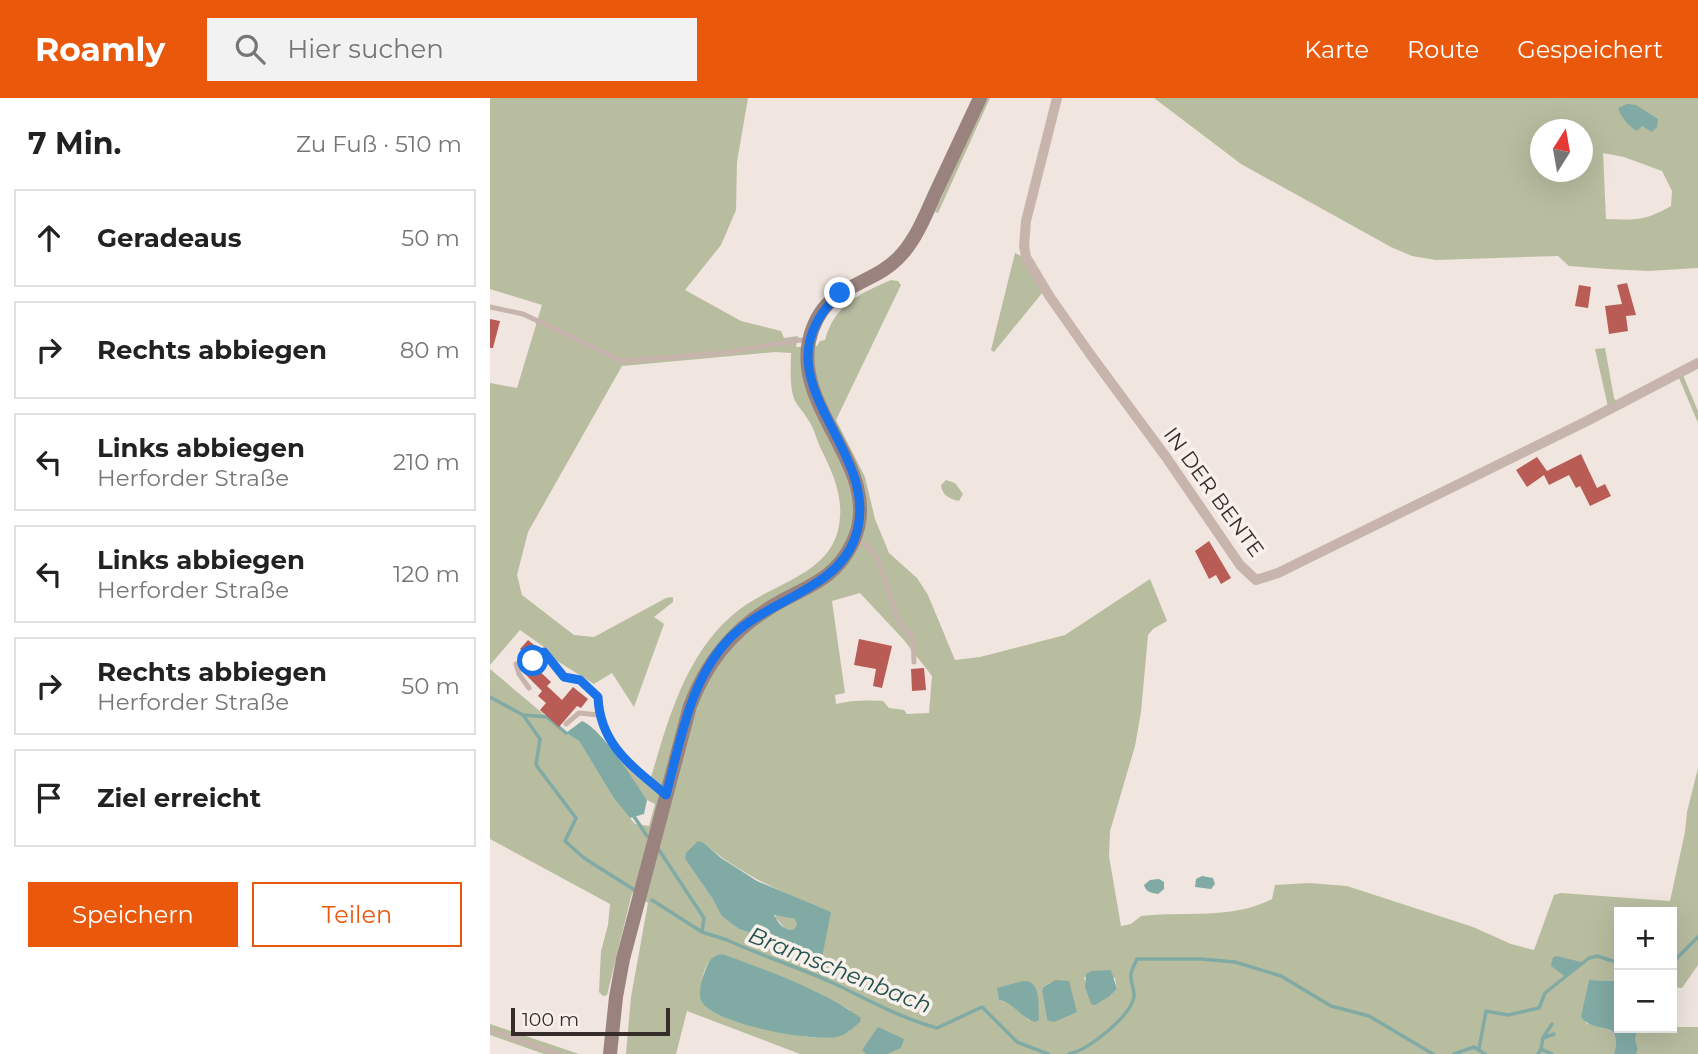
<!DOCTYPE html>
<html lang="de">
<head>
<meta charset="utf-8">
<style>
	:root { --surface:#fff; --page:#f2f2f2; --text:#222; --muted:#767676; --line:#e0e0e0; --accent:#ea580c }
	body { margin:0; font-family:Montserrat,sans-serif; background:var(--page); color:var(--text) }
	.controls { position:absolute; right:21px; bottom:21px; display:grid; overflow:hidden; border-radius:0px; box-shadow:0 7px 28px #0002 }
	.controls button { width:63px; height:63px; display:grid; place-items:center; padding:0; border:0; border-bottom:2px solid var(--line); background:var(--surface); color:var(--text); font:35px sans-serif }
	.compass { position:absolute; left:1040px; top:21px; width:63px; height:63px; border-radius:50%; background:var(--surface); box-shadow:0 7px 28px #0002; rotate:11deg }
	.scale { position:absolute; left:21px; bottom:18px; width:159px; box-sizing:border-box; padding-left:7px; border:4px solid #362c2a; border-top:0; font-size:19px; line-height:24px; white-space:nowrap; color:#362c2a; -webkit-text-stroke:5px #f8f0eb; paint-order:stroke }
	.stop { position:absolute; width:21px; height:21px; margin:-16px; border:5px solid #1a73e8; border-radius:50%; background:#fff }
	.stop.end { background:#1a73e8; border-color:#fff; box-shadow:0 2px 7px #0008 }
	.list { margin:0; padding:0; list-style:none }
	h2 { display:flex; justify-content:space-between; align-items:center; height:91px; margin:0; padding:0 28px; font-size:30px }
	h2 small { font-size:23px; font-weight:400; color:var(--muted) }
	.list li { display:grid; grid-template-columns:46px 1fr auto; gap:21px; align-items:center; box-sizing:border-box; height:98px; margin:0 14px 14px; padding:0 14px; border:2px solid var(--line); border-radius:0px }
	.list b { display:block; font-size:26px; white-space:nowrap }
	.list p { margin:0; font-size:23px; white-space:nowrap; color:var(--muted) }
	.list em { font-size:23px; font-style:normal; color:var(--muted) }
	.actions { display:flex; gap:14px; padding:21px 28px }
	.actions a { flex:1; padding:16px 0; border:2px solid var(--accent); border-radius:0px; text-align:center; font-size:24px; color:var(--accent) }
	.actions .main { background:var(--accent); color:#fff }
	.icon { flex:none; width:38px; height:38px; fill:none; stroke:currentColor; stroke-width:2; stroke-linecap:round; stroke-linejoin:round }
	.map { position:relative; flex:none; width:1208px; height:956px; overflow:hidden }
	header { display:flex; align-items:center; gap:42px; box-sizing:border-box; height:98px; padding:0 35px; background:var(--accent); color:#fff }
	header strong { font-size:33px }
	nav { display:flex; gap:38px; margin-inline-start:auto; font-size:24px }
	.search { width:490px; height:63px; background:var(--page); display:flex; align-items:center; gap:18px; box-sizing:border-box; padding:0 24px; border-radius:0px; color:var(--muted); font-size:26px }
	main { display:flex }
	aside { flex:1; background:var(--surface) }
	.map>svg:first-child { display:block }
</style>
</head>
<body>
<header>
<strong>Roamly</strong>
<div class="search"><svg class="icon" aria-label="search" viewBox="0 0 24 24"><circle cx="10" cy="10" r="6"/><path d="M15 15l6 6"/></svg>Hier suchen</div>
<nav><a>Karte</a><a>Route</a><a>Gespeichert</a></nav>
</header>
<main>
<aside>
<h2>7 Min.<small>Zu Fuß · 510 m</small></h2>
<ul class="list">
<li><svg class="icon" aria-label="ahead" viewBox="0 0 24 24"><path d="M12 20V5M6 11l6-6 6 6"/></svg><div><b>Geradeaus</b></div><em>50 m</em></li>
<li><svg class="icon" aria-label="right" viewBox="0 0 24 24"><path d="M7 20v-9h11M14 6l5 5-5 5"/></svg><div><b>Rechts abbiegen</b></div><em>80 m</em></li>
<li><svg class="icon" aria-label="left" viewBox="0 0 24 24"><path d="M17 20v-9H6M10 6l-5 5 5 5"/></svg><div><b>Links abbiegen</b><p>Herforder Straße</p></div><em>210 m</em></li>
<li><svg class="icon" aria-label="left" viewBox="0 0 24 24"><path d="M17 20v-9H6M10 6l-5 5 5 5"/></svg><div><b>Links abbiegen</b><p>Herforder Straße</p></div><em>120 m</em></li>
<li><svg class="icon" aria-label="right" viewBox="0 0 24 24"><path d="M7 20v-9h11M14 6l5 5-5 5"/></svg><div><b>Rechts abbiegen</b><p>Herforder Straße</p></div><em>50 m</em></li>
<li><svg class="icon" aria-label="arrive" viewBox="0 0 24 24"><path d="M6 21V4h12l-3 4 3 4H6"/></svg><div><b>Ziel erreicht</b></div></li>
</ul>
<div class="actions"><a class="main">Speichern</a><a>Teilen</a></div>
</aside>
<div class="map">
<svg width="1208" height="956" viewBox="0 0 1208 956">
	<rect width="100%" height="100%" fill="#f0e5df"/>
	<g fill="#b8bda0" fill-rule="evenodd">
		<path d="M 0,0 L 258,0 L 247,64 L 246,112 L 231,147 L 195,192 L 251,223 L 291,233 L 294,240 L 308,238 L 306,249 L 327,248 L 330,243 L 335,242 C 345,206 369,196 401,182 L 408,183 L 411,187 L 346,322 L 375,379 L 385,421 L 399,455 L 427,480 L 438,497 L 465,562 L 490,559 L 575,537 L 660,481 L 677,523 L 663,531 L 658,537 L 651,614 L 645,648 L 620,733 L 619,758 L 631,828 L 641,826 L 651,818 C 694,813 742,822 782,801 L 785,787 L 819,785 L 857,788 L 983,829 L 1021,846 L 1044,852 L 1064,797 L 1071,795 L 1180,803 L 1195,734 L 1197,714 L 1208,670 L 1208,867 L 1192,890 L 1182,889 L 1182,814 L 1129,814 L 1129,883 L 1099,882 L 1096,925 C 1117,932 1131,928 1124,956 L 389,956 L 397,956 L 372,951 L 376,956 L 310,956 L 197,913 L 186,956 L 136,956 L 141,899 L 158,805 L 142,795 L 117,897 L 113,898 L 109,894 L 111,853 L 118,827 L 120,806 L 0,741 L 0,571 L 76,635 L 89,643 L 123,699 L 145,726 L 159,728 L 165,706 L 157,702 L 127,659 L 128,655 L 159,686 C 178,623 195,553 250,511 C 287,483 347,475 350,419 C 352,394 341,371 330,349 C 326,339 323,328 317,320 C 314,314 308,309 305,303 C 299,289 301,270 301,255 L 285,254 L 132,268 L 38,434 L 27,477 L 32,497 L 84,537 L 104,539 L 176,500 L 183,499 L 183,504 L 164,519 L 174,526 L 144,609 L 122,575 L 104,586 L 64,561 L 54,549 L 30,532 L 0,567 L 0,285 L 27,290 L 52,207 L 0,191 ZM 370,495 L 413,541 L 442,578 L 439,615 L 417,616 L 414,612 L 399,610 L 393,603 C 379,602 360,602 346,606 L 345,597 L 355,595 L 342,503 ZM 214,745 C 251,778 295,795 340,814 L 332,859 L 249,831 L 239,824 L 231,817 L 222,800 L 195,761 ZM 233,856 L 323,892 L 360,912 L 360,933 C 316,955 252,916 210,899 C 212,882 213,858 233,856 ZM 594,879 L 625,880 L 627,891 L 620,898 L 605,906 L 601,905 ZM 560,885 L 564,885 L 557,922 L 552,893 L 553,889 ZM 513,888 L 518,888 L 540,923 L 520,906 L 509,902 Z"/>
		<polygon points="495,0 500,0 448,115 445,114"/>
		<path d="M 664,0 L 1208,0 L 1208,170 L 1158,173 L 1118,171 L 1079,168 L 1068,158 L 946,162 L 922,158 L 901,149 L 751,66 ZM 1050,32 L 1092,32 L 1092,74 L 1050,74 ZM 1113,55 L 1134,59 L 1172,73 L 1182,93 L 1181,108 C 1155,123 1145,122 1116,121 Z"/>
		<polygon points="525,155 533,159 553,194 504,254 501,252"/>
		<polygon points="1115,250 1124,300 1126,303 1190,270 1208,313 1208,325 1189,280 1118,309 1105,251"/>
		<path d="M 456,382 L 465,385 L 473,396 L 469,403 C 459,401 452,397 451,387 Z"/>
		<path d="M 286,817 L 306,821 L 307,827 L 304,831 C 293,834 293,825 285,820 Z"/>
		<polygon points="1182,910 1185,929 1208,929 1208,956 1146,956 1148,951 1145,941 1148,930 1182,930"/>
		<polygon points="0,926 89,956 54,956 0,937"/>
	</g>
	<g fill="#81aaa4" fill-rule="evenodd">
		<path d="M 1137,6 L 1146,7 L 1168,21 L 1167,29 L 1162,34 L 1152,28 L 1147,33 C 1138,28 1131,19 1128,10 Z"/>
		<path d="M 92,623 C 112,631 144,683 157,702 L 154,716 L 140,720 L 123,699 L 89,643 L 76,635 Z"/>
		<path d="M 208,743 L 214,745 L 231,760 L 267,783 L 341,814 L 332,860 L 249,831 L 239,824 L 231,817 L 222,800 L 195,761 L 196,755 ZM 284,817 L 305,821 L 307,827 L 304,831 C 295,834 288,825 284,817 Z"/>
		<polygon points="712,778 723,780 725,786 721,791 705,789 706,781"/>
		<path d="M 669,781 L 674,784 L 674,791 L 668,796 C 661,795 656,794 654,787 L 660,782 Z"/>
		<path d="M 233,856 C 280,874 330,890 371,920 L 370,924 C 363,930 356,937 347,939 C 322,944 225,926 212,904 C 207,896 212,881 215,873 C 219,862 222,857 233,856 Z"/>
		<polygon points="1067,858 1091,864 1091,867 1076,879 1061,868 1063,859"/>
		<polygon points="621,872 627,891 620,898 605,907 601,906 595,889 596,876 601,873"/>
		<polygon points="566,882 579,883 587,914 564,924 557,922 552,893 553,889"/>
		<path d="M 1099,882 L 1129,883 L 1129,930 L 1148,930 L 1145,941 L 1148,951 L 1146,956 L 1124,956 C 1133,919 1106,938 1091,919 Z"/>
		<path d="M 533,883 C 552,882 548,908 549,922 L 545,924 C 531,920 524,905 509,902 L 507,890 Z"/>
		<polygon points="388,929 414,941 411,950 397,956 376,956 372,952"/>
	</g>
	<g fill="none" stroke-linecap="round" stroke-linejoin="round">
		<g stroke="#81aaa4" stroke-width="3.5">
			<polyline points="0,599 33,617 50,641 46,667 86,720 75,743 94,760 143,791"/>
			<polyline points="33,617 57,619 76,635"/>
			<polyline points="143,717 157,738"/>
			<polyline points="169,752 214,820 212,834"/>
			<path d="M 162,802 L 212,834 L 237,842 C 272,858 308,869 343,885 C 377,901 410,920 447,930 L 492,909 L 527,944 L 558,956"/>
			<polyline points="1182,865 1208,839"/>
			<polyline points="1053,940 1064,936"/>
			<polyline points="989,951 996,913 1018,917 1049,910 1055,895 1099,860 1107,858 1129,865"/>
			<polyline points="1051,951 1053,940 1062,926"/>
			<path d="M 579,956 C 598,952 640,919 644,899 C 645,892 640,884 641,877 C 641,872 645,866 647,861 L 711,861 L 745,864 L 791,878 L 841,908 L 879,918 L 943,956"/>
			<polyline points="964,956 984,949 995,956"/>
			<polyline points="1048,956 1051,951 1062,956"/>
		</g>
	</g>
	<g fill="#b85c55">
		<polygon points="1137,185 1146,217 1136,218 1138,233 1119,236 1115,208 1132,206 1127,187"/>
		<polygon points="1089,187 1101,189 1098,210 1085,208"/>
		<polygon points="0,221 10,223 3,250 0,250"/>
		<polygon points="1091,356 1107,390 1115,386 1121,398 1100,408 1090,388 1086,390 1079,377 1059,387 1054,377 1037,389 1026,372 1047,359 1057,373"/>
		<polygon points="719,443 741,480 731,486 726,477 719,481 705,453"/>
		<polygon points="369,541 402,548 392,590 383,588 386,571 364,567"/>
		<polygon points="38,542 49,551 38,559 30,551"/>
		<polygon points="44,568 61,584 57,588 72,602 83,589 98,601 91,610 87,608 69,629 50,612 56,605 48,598 52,593 34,575 39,569"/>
		<polygon points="434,570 436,592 422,593 421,571"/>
	</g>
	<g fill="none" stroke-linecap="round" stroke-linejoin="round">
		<g stroke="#c7b4ac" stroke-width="5">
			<polyline points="0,209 33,216 132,263 233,255 309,242 316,243"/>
			<path d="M 365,440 C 395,454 396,492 407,519 C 410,527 416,531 420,537 C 424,545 424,555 424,564"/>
			<path d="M 39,590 L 29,576 L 26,566 L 43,563 L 54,554 L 74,579 L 90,582 L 108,599 C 110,646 140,667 174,695"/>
			<polyline points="76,626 89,615 109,617"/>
			<polyline points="0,932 69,956"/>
		</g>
		<polyline stroke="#c7b4ac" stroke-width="10" points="567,0 536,123 534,148 536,159 560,199 600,256 676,359 750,467 766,482 788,475 1097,323 1208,265"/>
		<path stroke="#9a837e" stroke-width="14" d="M 120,956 L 126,899 L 133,861 L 200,608 C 216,566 240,535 278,511 C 312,489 344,485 363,444 C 396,373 304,314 319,243 C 333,182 381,192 412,156 C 427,139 436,116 445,96 C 460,64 475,32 490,0"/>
	</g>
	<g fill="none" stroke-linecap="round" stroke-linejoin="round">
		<path stroke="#1a73e8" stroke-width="9" d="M 43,563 L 54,554 L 74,579 L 90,582 L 108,599 C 110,647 142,668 176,697 C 191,641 200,579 243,537 C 281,501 347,491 365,440 C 397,350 258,281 350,195"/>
	</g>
	<g text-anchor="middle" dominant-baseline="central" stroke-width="7" stroke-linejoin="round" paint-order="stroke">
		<g font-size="21" fill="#362c2a" stroke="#f8f0eb">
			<text transform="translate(724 394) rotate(54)">IN DER BENTE</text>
		</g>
		<g font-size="23" font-style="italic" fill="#24524e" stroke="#f8f0eb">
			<text transform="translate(350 872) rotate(22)">Bramschenbach</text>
		</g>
	</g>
</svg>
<div class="controls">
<button>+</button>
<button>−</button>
</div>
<svg class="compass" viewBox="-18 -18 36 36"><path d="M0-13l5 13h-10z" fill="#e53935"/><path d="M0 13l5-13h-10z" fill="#767676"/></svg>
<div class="scale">100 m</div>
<div class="stop" style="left:43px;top:563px"></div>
<div class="stop end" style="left:350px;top:195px"></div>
</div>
</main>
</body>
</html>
